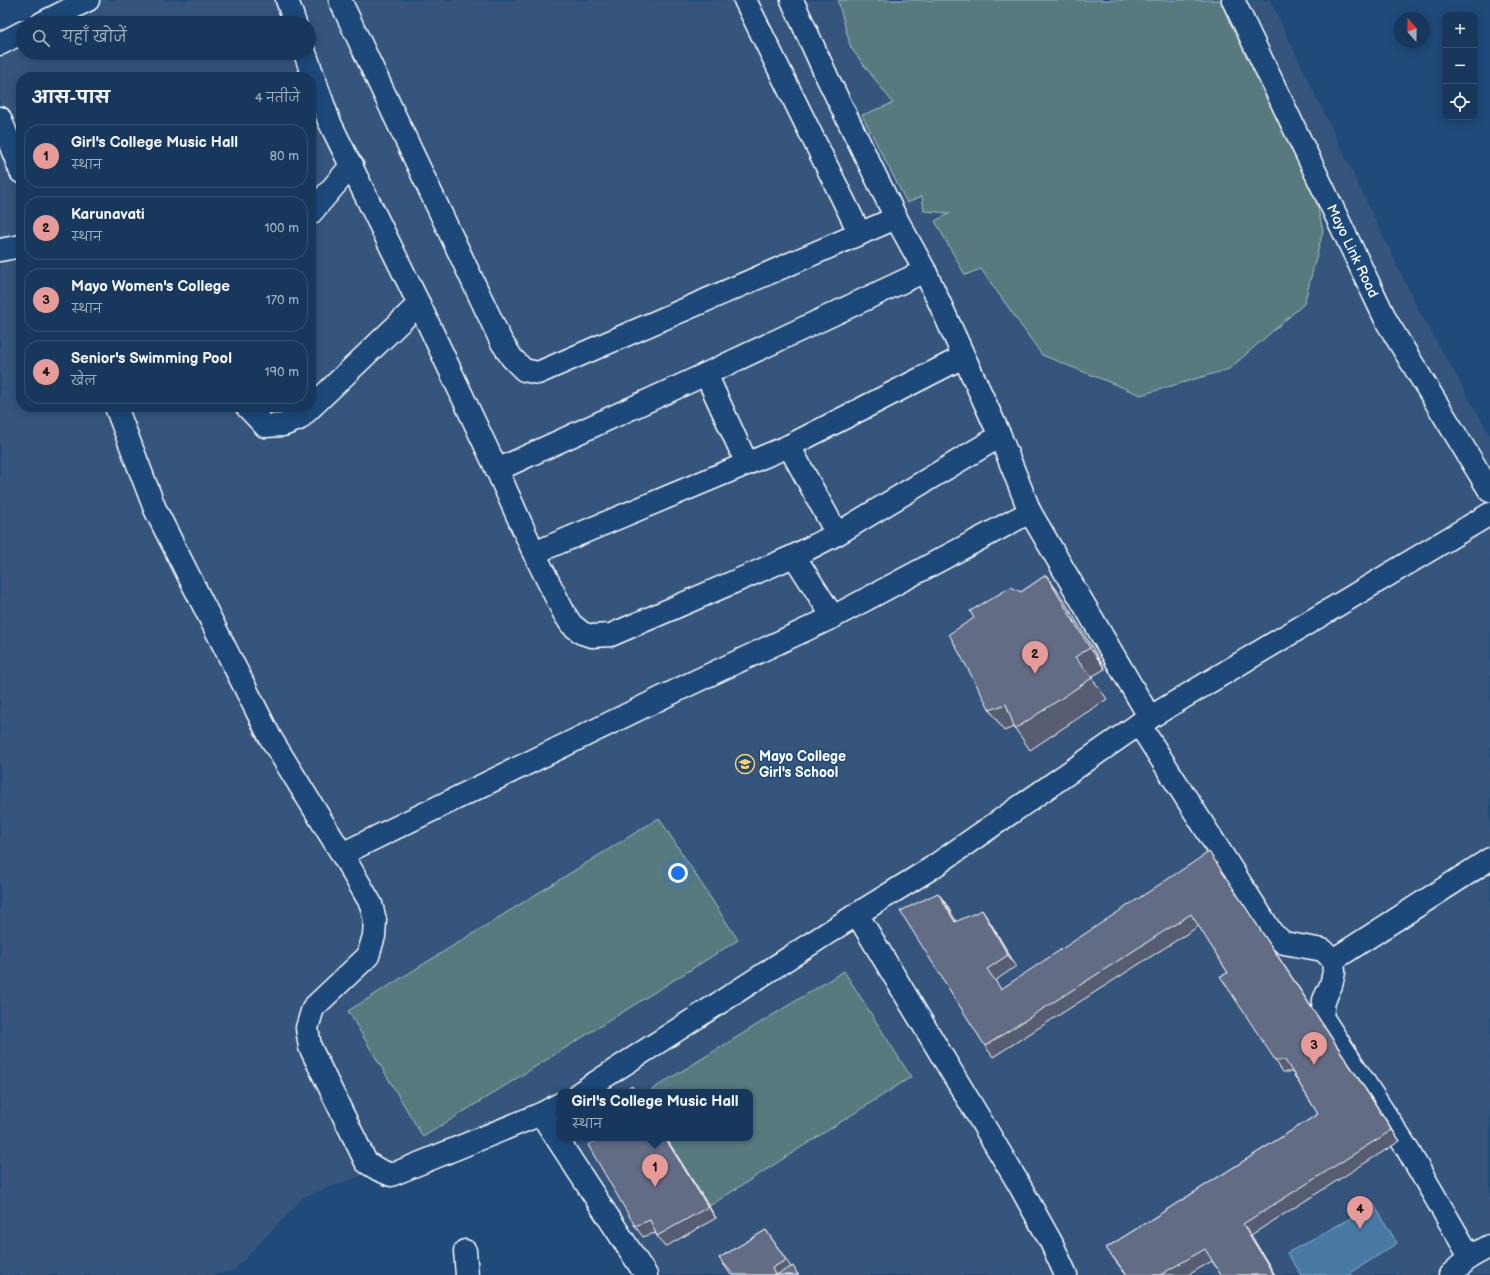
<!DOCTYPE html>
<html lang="hi">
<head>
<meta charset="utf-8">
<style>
	:root { --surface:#17385c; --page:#244365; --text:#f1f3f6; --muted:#9eacbb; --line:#365272; --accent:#e69b98 }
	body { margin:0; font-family:"Balsamiq Sans","Playpen Sans Deva",sans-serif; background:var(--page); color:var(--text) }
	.controls { position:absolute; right:12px; top:12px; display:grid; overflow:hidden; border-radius:8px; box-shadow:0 2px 10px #0003 }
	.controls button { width:36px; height:36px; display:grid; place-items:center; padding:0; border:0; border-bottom:1px solid var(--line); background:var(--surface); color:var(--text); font:20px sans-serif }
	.compass { position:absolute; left:1394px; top:12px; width:36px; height:36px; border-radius:50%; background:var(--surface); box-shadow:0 2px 10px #0003; rotate:340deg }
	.you { position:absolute; left:678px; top:873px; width:14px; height:14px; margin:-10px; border:3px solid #fff; border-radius:50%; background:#1a73e8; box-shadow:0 0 0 6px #1a73e833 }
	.badge { display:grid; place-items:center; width:26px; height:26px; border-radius:50%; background:var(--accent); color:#111; font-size:13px; font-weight:700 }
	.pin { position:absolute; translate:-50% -33px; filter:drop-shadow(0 1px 2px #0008) }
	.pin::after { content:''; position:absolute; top:21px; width:14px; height:12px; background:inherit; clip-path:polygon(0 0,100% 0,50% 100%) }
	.popup { position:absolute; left:557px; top:1089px; width:196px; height:52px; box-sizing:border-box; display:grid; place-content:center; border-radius:8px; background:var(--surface); filter:drop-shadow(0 1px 3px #0005); font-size:13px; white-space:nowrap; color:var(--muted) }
	.popup b { font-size:15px; color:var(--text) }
	.popup::after { content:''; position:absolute; left:50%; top:100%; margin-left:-8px; border:8px solid transparent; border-top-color:var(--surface) }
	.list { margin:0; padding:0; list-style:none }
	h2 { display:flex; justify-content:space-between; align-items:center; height:52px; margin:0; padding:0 16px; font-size:17px }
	h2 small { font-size:13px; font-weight:400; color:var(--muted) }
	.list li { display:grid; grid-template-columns:26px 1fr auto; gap:12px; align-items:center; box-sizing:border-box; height:64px; margin:0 8px 8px; padding:0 8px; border:1px solid var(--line); border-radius:16px }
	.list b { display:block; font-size:15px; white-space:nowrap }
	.list p { margin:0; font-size:13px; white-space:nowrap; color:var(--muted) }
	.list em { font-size:13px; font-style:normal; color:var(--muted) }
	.icon { flex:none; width:22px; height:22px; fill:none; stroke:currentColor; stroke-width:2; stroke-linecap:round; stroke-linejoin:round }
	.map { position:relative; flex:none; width:1490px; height:1275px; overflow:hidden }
	.search { position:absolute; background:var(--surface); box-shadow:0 2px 10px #0003; left:16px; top:16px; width:300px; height:44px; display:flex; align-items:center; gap:10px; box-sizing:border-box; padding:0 14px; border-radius:22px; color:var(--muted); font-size:15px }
	.panel { position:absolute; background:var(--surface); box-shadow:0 2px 10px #0003; left:16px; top:72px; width:300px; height:340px; border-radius:16px }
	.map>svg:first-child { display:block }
</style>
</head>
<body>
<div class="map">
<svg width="1490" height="1275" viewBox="0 0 1490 1275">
	<rect width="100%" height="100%" fill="#1f4a7a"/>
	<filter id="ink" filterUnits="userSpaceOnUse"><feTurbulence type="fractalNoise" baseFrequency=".025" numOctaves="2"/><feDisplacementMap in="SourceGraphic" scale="8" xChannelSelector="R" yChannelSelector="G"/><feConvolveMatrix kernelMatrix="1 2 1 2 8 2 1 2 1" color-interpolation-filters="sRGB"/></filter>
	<g filter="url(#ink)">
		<path fill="#34547d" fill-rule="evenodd" d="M 89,0 L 1270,0 L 1417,307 L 1490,435 L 1490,1275 L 650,1275 L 541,1110 L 304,1197 L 234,1270 L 215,1275 L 0,1275 L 0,44 L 23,32 L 23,53 L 309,53 L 309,23 L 42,23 ZM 21,77 L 311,77 L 311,407 L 21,407 ZM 560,1092 L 750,1092 L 750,1138 L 560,1138 Z"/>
		<g fill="#587a7f" stroke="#acbcbf">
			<polygon points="842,0 1231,0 1311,178 1323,231 1304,304 1229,369 1141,395 1042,355 981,269 965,275 935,221 950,213 924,211 922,196 907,203 862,115 893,103 851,48 838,1"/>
			<polygon points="659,818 738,940 423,1137 348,1011"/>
			<polygon points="844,971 911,1077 708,1207 665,1138 750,1138 750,1092 648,1092"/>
		</g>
		<polygon fill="#487aa5" stroke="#91afc9" points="1373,1203 1397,1243 1351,1273 1352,1275 1302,1275 1287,1253 1358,1214"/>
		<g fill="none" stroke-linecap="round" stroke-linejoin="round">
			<defs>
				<g id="minor">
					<polyline points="287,0 295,23"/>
					<polyline points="340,0 501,341 512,358 524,370 538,373 896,218"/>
					<polyline points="745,0 860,234"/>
					<path id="s1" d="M 1233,0 L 1387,322 L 1490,491"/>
					<polyline points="42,23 88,0"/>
					<polyline points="0,44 23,32"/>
					<polyline points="305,53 329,121 419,304 497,470 534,553 564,613 571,624 582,633 592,636 611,635 794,556 837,534 1000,436"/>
					<polyline points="0,118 21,172"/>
					<polyline points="311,213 352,165"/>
					<polyline points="0,250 21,246"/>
					<polyline points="706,374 747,464"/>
					<polyline points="116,407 155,509 270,737 342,854 371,904 375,920 374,936 368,956 313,1008 307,1028 310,1047 366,1162 377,1169 391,1175 541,1114 560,1104"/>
					<polyline points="247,407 265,426 283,425 299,419 419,304"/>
					<polyline points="789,446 837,534"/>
					<polyline points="497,470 706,374 925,271"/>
					<polyline points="1030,512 1150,718"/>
					<polyline points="534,553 789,446 963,357"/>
					<polyline points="794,556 833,617"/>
					<polyline points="1139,724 1272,933 1284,943 1323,950 1333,960 1334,972 1331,985 1324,1000 1322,1017 1406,1147 1470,1257"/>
					<polyline points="342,854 692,683 833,617 1030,512 1000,436 925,271 896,218 827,77 792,0"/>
					<polyline points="857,914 1017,1181 1051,1242 1066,1275"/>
					<polyline points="1333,960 1490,859"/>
					<polyline points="581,1092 857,914 930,869 1139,724 1490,514"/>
					<polyline points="541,1114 646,1275"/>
					<polyline points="465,1251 467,1275"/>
					<polyline points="1450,1275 1470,1257 1490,1246"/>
				</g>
			</defs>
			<use href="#minor" stroke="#fff" stroke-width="25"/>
			<use href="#minor" stroke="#1f4a7a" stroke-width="22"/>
		</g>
		<g fill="#565d72" stroke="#fff">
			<polygon points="1046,575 1061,596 1105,669 1091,677 1107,699 1030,750 1014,727 1004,731 990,710 1021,592"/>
			<polygon points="1217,864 1400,1141 1251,1235 1275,1275 1221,1275 1212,1261 1188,1275 1126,1275 1106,1248 1318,1114 1292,1072 1283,1072 1275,1060 1228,973 1199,926 993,1057 985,1046 938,893 946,904 956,922 990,922 1016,966 995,981 1001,989"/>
			<polygon points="595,1138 666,1138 716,1218 665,1247 657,1236 655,1233 643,1237 635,1226"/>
			<polygon points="766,1230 791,1267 799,1275 731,1275 719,1258"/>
		</g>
		<g fill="#464c5d" stroke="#fff">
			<polygon points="1046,575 1061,596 1105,669 1090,648"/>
			<polygon points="1209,852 1217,864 1400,1141 1392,1130"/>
			<polygon points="938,893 946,904 963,933 955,922"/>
			<polygon points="982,910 990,922 1016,966 1008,955"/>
			<polygon points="665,1138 666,1138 716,1218 708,1207"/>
			<polygon points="1243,1224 1251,1235 1275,1275 1274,1275"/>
		</g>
		<g fill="#646c85" stroke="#fff">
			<polygon points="1046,575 1090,648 1075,657 1092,678 1015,729 1006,704 990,710 949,634 974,618 970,611 1011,587 1021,592"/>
			<polygon points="1209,852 1392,1130 1243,1224 1274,1275 1221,1275 1205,1249 1160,1275 1127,1275 1106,1248 1318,1114 1285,1060 1275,1060 1220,976 1228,973 1191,914 985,1046 900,911 938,893 955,922 982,910 1008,955 987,969 1001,989"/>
			<polygon points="632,1086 636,1092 620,1092"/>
			<polygon points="595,1138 665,1138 708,1207 657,1236 650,1220 635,1226 588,1145 596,1140"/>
			<polygon points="766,1230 786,1260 772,1268 775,1275 734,1275 719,1258"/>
			<polygon points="793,1266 798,1275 776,1275"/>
		</g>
	</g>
	<defs>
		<symbol id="school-ring" viewBox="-11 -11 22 22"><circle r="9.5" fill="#1f4a7a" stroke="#ffd166" stroke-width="1.5"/><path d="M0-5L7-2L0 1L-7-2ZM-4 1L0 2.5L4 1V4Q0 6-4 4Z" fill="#ffd166"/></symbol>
	</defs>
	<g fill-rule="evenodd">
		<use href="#school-ring" x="734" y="753" width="22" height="22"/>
	</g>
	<g text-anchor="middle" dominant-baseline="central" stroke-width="3" stroke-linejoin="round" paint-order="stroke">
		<g font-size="14" fill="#fff" stroke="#1f4a7a">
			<text stroke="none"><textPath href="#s1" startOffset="278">Mayo Link Road</textPath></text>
		</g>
		<g font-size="14" font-weight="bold" fill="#fff" stroke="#1f4a7a" text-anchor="start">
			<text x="759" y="756">Mayo College<tspan x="759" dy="16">Girl's School</tspan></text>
		</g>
	</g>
</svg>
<div class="controls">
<button>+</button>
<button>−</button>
<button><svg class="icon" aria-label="locate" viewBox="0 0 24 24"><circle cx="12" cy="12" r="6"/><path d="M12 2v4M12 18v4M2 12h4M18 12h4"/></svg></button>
</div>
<svg class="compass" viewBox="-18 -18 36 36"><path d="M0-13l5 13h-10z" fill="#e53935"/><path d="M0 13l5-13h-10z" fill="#9eacbb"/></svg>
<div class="you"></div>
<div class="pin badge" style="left:655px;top:1187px">1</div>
<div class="popup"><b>Girl's College Music Hall</b>स्थान</div>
<div class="pin badge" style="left:1035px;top:674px">2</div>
<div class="pin badge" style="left:1314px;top:1065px">3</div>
<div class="pin badge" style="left:1360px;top:1229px">4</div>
<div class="search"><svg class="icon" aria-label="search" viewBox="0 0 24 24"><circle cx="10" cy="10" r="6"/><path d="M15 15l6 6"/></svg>यहाँ खोजें</div>
<section class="panel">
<h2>आस-पास<small>4 नतीजे</small></h2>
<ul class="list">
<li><span class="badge">1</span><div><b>Girl's College Music Hall</b><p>स्थान</p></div><em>80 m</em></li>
<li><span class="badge">2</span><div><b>Karunavati</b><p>स्थान</p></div><em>100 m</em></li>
<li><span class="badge">3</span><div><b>Mayo Women's College</b><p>स्थान</p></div><em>170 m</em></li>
<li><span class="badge">4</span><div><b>Senior's Swimming Pool</b><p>खेल</p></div><em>190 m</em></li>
</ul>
</section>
</div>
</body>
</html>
